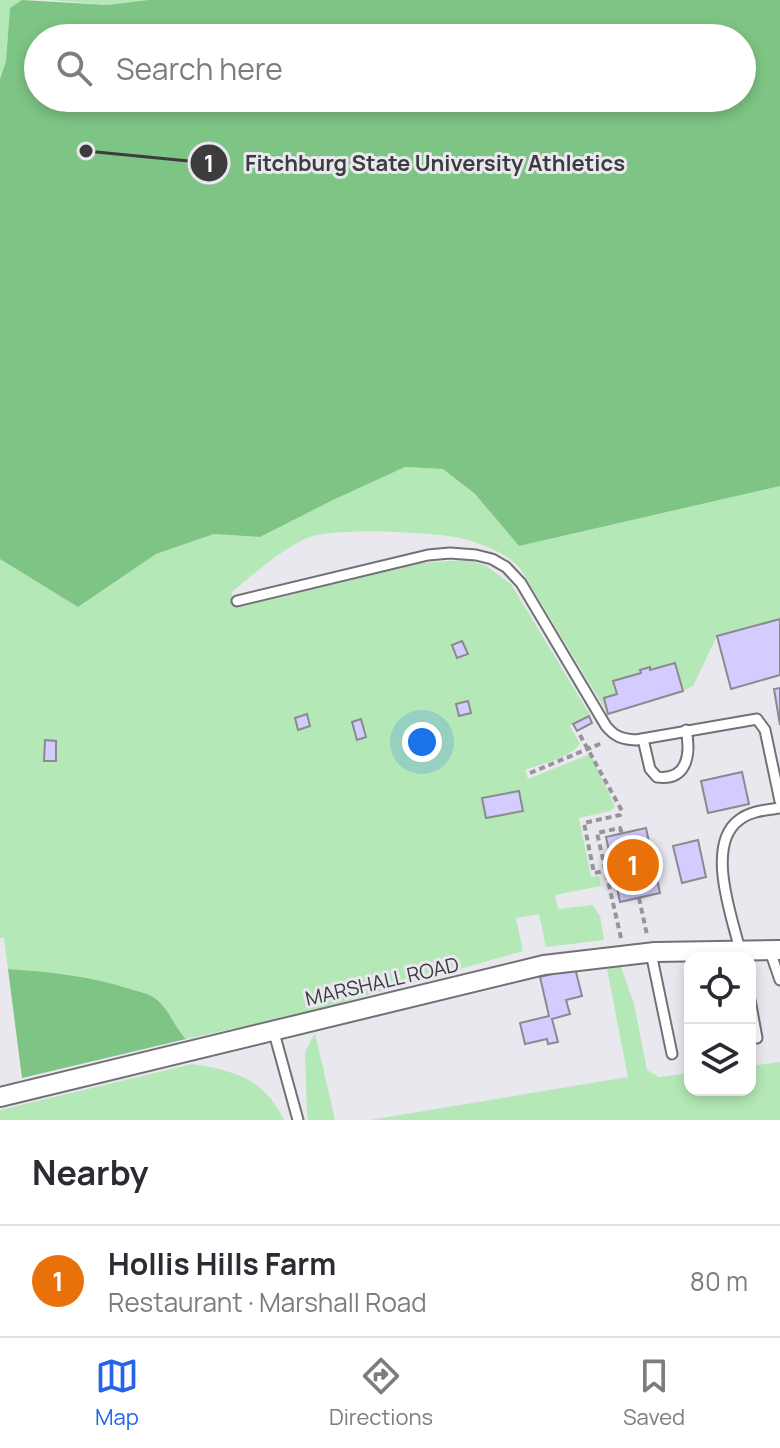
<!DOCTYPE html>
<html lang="en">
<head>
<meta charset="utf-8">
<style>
	:root { --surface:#fff; --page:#f2f2f3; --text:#2b2b33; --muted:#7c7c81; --line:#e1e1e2; --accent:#2563eb }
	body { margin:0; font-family:Manrope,sans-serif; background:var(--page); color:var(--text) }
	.controls { position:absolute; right:24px; bottom:24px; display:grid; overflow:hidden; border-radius:16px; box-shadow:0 4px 12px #0003 }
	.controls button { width:72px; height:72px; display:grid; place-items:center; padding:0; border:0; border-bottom:2px solid var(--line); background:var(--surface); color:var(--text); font:40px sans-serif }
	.you { position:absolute; left:422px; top:742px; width:28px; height:28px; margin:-20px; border:6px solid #fff; border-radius:50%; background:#1a73e8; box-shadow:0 0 0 12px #1a73e833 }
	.badge { display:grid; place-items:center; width:52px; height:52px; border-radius:50%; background:var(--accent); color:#fff; font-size:26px; font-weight:700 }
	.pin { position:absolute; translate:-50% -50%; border:4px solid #fff; box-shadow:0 2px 8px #0006 }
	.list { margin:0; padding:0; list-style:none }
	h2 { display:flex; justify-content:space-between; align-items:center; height:104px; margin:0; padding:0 32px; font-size:34px }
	h2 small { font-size:26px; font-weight:400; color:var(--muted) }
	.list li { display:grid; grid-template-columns:52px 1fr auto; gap:24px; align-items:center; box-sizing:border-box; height:112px; padding:0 32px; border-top:2px solid var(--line) }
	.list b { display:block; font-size:30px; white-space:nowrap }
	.list p { margin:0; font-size:26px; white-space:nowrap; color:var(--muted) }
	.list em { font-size:26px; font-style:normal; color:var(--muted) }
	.icon { flex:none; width:44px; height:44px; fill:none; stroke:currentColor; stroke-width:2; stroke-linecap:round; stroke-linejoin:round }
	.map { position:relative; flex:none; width:780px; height:1120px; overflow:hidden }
	.search { position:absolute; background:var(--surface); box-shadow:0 4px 12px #0003; left:24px; right:24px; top:24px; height:88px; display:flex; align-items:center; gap:20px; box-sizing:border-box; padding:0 28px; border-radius:44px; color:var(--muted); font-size:30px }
	.sheet { height:216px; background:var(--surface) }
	nav { display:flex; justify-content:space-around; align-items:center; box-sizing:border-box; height:112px; border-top:2px solid var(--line); background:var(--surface); font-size:22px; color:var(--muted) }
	nav a { display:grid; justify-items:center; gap:4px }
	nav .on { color:var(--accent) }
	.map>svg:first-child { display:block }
</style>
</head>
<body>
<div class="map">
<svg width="780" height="1120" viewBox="0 0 780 1120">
	<rect width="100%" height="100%" fill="#e9e8ee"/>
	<g fill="#b4e8b7">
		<polygon points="0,0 22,0 10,8 6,61 0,79"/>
		<polygon points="49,0 148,0 108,5"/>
		<path d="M 405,467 L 443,469 L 475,494 L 519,546 L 780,486 L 780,619 L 717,636 L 693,686 L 683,691 L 674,663 L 650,670 L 649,667 L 640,670 L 641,673 L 614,681 L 617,694 L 604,699 L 608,714 L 520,568 C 504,551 482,544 460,538 C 433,532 330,527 307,538 C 279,551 255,573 232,592 L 232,600 L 237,608 L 422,563 L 466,560 L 485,565 L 511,584 L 590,715 L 570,726 L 580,744 C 567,759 543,763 525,770 L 528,779 L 588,755 L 592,757 L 615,807 L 610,811 L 579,818 L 591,877 L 599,876 L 601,886 L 555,895 L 558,909 L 593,905 L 600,916 L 604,940 L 546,947 L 539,914 L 516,918 L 523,951 L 305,1013 L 186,1039 C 174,1027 170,1010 156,999 C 150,994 141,992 133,990 C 92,976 51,972 8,969 L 4,938 L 0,938 L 0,559 L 78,607 L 156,554 L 214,534 L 260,537 L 333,500 Z"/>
		<polygon points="621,967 634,1004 647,1070 659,1077 690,1073 690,1090 750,1090 750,1066 780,1062 780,1120 370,1120 628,1077 607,969"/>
		<polygon points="315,1033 335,1120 308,1120 307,1115 305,1052"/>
		<path d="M 192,1064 C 236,1071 263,1078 284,1120 L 0,1120 L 0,1110 Z"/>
	</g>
	<g fill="#7ec484" fill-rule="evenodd">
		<path d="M 22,0 L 108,5 L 148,0 L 780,0 L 780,486 L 519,546 L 475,494 L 443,469 L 405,467 L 333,500 L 260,537 L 214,534 L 156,554 L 78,607 L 0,559 L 0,79 L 6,61 L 10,8 ZM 742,38 L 742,98 L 38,98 L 38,38 Z"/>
		<path d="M 8,969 C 51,972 92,976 133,990 C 141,992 150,994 156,999 C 170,1010 174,1027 186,1039 L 22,1078 Z"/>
	</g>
	<g fill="#d4ccfe" stroke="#8b8a8f" stroke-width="2">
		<polygon points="780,619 780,675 731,689 717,636"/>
		<polygon points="462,641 468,654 457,658 452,645"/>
		<polygon points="675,663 683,691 608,714 604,698 617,694 613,681 641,673 640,670 650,667 650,670"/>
		<polygon points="780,688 780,725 774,689"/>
		<polygon points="468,701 471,713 459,716 456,704"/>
		<polygon points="307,714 310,726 298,730 295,718"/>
		<polygon points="589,716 592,723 577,731 573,724"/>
		<polygon points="361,719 366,737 357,740 352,722"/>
		<polygon points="45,740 56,741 56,761 44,761"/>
		<polygon points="742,772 749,804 708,813 701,781"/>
		<polygon points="519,791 523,811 486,818 482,798"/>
		<polygon points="646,828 660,893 620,902 606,837"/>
		<polygon points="698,840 706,877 682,883 673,846"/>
		<polygon points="575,968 582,996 566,1000 570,1014 552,1019 558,1042 548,1044 547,1039 525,1044 520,1023 549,1016 540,977"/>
	</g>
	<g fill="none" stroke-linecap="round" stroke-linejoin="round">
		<defs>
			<g id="service">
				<path d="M 237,601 L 428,555 L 450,553 L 476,555 L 492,559 L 506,567 L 521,583 L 606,726 C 615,737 622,739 636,740 L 757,719 L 765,730 L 780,801"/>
				<path d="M 643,739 L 650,769 L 657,777 C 688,781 691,753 686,730"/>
				<path d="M 740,950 C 732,917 705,845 739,820 C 750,811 766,810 780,808"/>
				<polyline points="770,951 780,980"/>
				<polyline points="651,953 672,1054"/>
				<polyline points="750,1000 757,1038"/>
				<polyline points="273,1029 298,1120"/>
			</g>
			<polyline id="minor" points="0,1097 544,965 655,952 780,950"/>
		</defs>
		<use href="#service" stroke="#717176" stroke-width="13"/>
		<use href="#minor" stroke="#717176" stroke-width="22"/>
		<g stroke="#96959a" stroke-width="4" stroke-dasharray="6 4" stroke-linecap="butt">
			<polyline points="580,735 622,811 620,815 584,823 594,873 605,871"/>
			<polyline points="530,773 602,743"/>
			<polyline points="639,898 647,935"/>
			<polyline points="621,938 597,833 620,828 622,834"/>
		</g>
		<use href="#service" stroke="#fff" stroke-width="9"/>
		<use href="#minor" stroke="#fff" stroke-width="18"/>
	</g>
	<g text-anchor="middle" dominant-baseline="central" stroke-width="6" stroke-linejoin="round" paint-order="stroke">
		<g font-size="20" fill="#3c3b3e" stroke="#e9e8ee">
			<text transform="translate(382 981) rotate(-13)">MARSHALL ROAD</text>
		</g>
	</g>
	<path fill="none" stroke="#3c3b3e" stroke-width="3" d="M86 151L209 163"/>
	<g fill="#3c3b3e" stroke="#e9e8ee" stroke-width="3">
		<circle cx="86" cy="151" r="8"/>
		<circle cx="209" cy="163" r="20"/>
	</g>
	<g font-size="24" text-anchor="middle" font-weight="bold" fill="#fff">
		<text x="209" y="172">1</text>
	</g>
	<g font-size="22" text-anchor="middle" font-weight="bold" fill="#3c3b3e" stroke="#e9e8ee" stroke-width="6" stroke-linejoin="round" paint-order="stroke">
		<text x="435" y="171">Fitchburg State University Athletics</text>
	</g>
</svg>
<div class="controls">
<button><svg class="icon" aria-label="locate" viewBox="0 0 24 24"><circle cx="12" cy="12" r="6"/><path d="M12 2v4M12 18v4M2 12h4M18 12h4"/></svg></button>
<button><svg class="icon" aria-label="layers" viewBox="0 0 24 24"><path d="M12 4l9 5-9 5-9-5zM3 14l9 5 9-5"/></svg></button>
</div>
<div class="you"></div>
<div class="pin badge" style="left:633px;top:865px;background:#e8710a">1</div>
<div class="search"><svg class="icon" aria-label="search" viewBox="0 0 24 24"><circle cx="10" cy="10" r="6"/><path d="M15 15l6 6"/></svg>Search here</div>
</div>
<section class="sheet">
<h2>Nearby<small></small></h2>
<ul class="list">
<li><span class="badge" style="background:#e8710a">1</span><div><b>Hollis Hills Farm</b><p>Restaurant · Marshall Road</p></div><em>80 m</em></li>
</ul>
</section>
<nav>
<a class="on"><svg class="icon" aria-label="map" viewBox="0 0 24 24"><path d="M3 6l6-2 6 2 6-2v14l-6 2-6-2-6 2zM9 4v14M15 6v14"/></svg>Map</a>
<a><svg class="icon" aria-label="directions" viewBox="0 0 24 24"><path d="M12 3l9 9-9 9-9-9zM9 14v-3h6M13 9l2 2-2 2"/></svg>Directions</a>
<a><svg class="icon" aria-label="saved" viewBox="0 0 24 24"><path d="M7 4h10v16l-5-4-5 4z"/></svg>Saved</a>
</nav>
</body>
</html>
